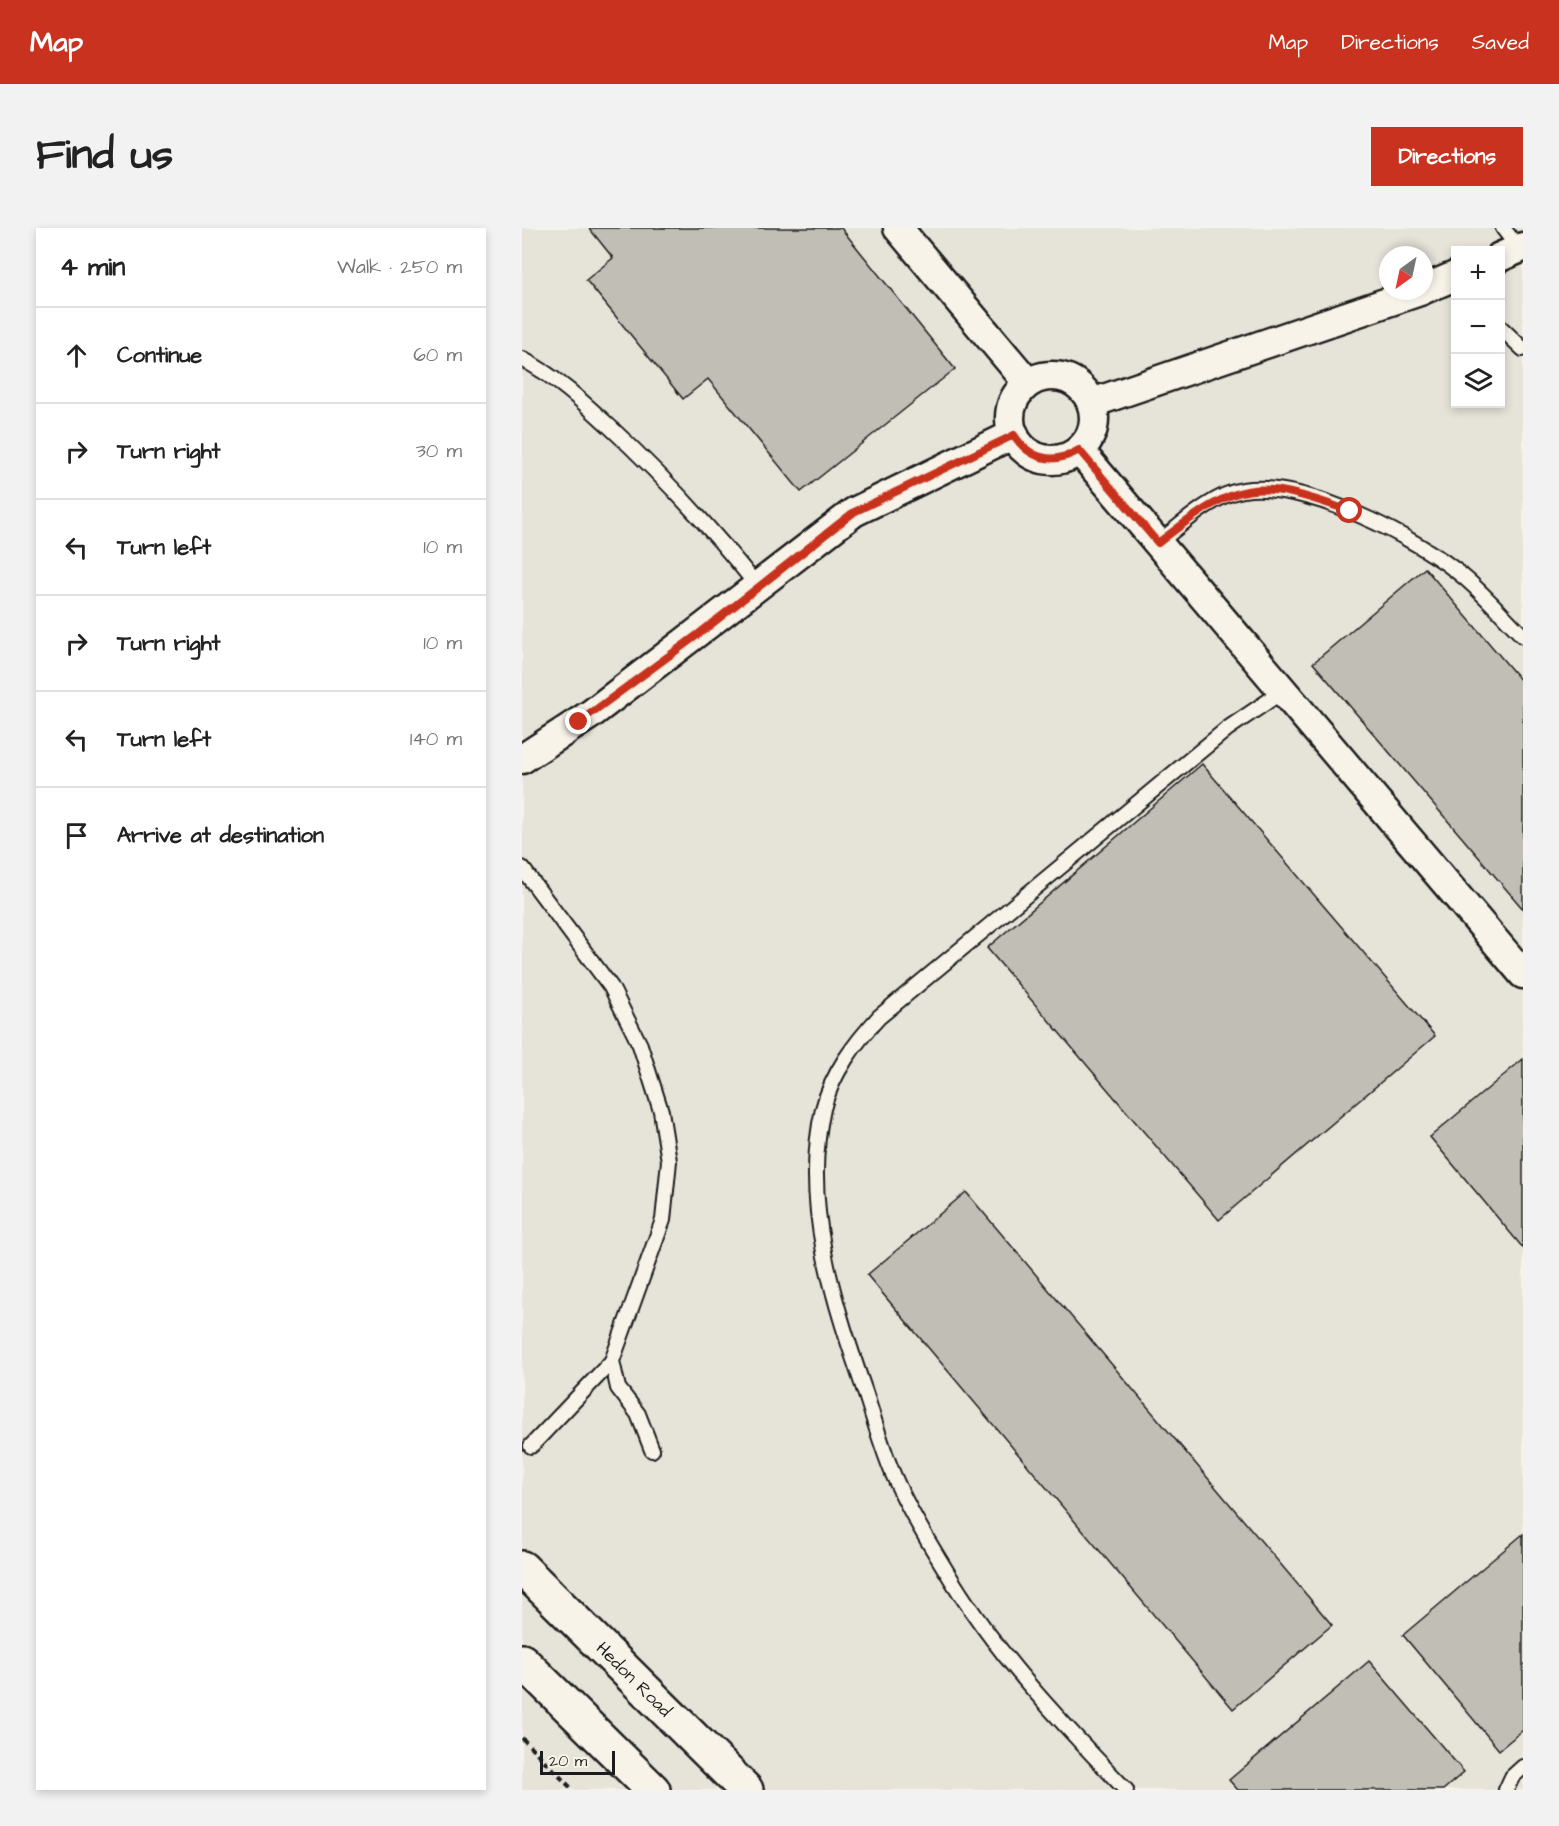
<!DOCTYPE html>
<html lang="en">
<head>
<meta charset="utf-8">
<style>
	:root { --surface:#fff; --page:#f2f2f2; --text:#222; --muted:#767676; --line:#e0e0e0; --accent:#c8321e }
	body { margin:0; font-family:"Architects Daughter",sans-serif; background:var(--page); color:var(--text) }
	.controls { position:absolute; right:18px; top:18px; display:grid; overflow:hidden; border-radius:0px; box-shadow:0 3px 9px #0003 }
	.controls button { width:54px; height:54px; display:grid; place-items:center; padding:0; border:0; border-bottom:2px solid var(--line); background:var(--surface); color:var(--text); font:30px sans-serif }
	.compass { position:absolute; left:857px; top:18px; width:54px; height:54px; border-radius:50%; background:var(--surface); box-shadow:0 3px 9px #0003; rotate:213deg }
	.scale { position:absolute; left:18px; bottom:15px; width:75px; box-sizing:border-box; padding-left:6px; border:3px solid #1c1c1c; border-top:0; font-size:16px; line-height:21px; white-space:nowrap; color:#1c1c1c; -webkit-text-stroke:4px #f7f3e8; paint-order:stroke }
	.stop { position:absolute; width:18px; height:18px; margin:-14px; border:4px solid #c8321e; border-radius:50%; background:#fff }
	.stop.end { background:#c8321e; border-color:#fff; box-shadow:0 2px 6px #0008 }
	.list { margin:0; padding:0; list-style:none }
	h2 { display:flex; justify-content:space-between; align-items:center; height:78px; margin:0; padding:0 24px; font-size:26px }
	h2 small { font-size:20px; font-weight:400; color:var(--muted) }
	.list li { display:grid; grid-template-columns:39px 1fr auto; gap:18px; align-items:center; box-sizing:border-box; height:96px; padding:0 24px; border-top:2px solid var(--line) }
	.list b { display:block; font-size:22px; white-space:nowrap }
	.list em { font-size:20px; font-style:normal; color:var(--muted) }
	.icon { flex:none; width:33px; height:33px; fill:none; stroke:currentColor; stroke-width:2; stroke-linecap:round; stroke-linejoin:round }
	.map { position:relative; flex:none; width:1001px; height:1562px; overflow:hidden; border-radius:0px }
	header { display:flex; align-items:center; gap:36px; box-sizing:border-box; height:84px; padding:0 30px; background:var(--accent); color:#fff }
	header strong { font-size:28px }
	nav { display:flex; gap:33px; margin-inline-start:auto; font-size:21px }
	.intro { display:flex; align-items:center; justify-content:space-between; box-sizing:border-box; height:144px; padding:0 36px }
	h1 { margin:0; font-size:42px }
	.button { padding:15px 27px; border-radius:0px; background:var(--accent); color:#fff; font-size:21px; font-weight:700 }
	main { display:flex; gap:36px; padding:0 36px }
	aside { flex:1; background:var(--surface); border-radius:0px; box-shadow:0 3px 9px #0003 }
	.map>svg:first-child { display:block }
</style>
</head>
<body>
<header>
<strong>Map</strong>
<nav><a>Map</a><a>Directions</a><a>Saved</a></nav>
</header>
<div class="intro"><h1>Find us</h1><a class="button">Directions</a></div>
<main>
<aside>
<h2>4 min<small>Walk · 250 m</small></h2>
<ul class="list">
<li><svg class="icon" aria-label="ahead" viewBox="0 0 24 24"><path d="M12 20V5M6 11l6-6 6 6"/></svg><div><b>Continue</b></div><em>60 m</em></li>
<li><svg class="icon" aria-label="right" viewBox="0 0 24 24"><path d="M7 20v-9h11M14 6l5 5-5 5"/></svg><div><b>Turn right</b></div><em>30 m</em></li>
<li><svg class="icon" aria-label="left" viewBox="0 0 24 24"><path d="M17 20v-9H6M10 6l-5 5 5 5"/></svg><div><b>Turn left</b></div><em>10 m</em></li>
<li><svg class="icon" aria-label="right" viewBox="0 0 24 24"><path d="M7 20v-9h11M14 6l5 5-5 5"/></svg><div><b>Turn right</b></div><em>10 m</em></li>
<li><svg class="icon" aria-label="left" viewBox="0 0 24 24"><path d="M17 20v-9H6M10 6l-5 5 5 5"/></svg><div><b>Turn left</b></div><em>140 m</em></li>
<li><svg class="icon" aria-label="arrive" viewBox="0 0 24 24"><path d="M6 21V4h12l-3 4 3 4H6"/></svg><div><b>Arrive at destination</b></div></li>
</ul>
</aside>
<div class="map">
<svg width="1001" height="1562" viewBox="0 0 1001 1562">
	<rect width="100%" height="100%" fill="#f7f3e8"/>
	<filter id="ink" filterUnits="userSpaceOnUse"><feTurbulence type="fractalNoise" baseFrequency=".0167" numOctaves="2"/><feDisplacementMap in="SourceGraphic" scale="12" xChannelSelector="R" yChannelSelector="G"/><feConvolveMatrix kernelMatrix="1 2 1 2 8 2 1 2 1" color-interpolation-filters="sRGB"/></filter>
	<g filter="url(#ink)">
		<path fill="#e6e3d9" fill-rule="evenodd" d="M 0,0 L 1001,0 L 1001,1562 L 0,1562 ZM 933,22 L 978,22 L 978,176 L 933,176 ZM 866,27 L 902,27 L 902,63 L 866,63 Z"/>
		<g fill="#c0beb5" stroke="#1c1c1c" stroke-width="1.5">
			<polygon points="67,0 319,0 433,141 279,264 186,151 161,171 64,52 91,30"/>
			<polygon points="903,340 1001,455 1001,681 791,435"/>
			<polygon points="680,536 913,808 697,992 465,720"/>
			<polygon points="1001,831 1001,1020 908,909"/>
			<polygon points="444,964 810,1397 711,1481 345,1047"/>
			<polygon points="1001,1306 1001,1502 977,1522 881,1407"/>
			<polygon points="847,1433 942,1544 921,1562 716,1562 707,1552"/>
		</g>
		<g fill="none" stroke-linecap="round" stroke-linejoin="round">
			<defs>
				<g id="service">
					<polyline points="981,0 997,21"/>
					<polyline points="978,99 1001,121"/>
					<path d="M 0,131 C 33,148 60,173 87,198 C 141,248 190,301 236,359"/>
					<path d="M 636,315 C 659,297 692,266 721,262 C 783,252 897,310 943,350 C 964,368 982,389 1001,408"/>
					<polyline points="0,640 89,759 118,817 139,883 147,933 141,992 90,1133 96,1160 116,1186 130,1222"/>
					<polyline points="9,1218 90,1133"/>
					<path d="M 604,1562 C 538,1493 472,1424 423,1341 C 405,1312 384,1277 371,1246 C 360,1220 352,1191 343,1164 C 312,1074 279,976 301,881 C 310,845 333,815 357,789 L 705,501 L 761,463"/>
					<polyline points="984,1562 990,1549 1001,1539"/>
				</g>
				<g id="minor">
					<polyline points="376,0 506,155"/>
					<polyline points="978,29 1001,19"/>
					<polyline points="902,61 933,48"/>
					<circle cx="530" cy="190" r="42"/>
					<polyline points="570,175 898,63"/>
					<polyline points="557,222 1001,746"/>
					<polyline points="0,531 69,486 332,284 492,206"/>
				</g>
				<g id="trunk">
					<path id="s1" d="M 0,1340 L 224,1562"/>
					<polyline points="0,1433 131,1562"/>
				</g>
			</defs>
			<use href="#service" stroke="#1c1c1c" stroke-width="18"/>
			<use href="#minor" stroke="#1c1c1c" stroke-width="33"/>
			<use href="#trunk" stroke="#1c1c1c" stroke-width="38"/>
			<polyline stroke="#1c1c1c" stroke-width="4" stroke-dasharray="6 4.5" stroke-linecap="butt" points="0,1510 51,1562"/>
			<use href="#service" stroke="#f7f3e8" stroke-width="14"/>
			<use href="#minor" stroke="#f7f3e8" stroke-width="28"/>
			<use href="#trunk" stroke="#f7f3e8" stroke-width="33"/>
		</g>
	</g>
	<g fill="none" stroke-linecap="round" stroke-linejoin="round" filter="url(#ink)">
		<path stroke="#c8321e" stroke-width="8" d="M 57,494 L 178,405 L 332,284 L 492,207 C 508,232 532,237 557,222 L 636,315 C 717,252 732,249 828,283"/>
	</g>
	<g text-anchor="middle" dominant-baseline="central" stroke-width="5" stroke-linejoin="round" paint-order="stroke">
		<g font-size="18" fill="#1c1c1c" stroke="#f7f3e8">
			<text stroke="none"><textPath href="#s1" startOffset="158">Hedon Road</textPath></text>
		</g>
	</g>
</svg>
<div class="controls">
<button>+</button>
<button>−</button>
<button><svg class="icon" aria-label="layers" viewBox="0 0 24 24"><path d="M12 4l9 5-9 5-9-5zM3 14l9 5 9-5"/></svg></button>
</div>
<svg class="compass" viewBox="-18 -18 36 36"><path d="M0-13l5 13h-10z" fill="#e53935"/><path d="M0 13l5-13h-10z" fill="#767676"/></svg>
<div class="scale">20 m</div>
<div class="stop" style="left:828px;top:283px"></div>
<div class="stop end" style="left:57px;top:494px"></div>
</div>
</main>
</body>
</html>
